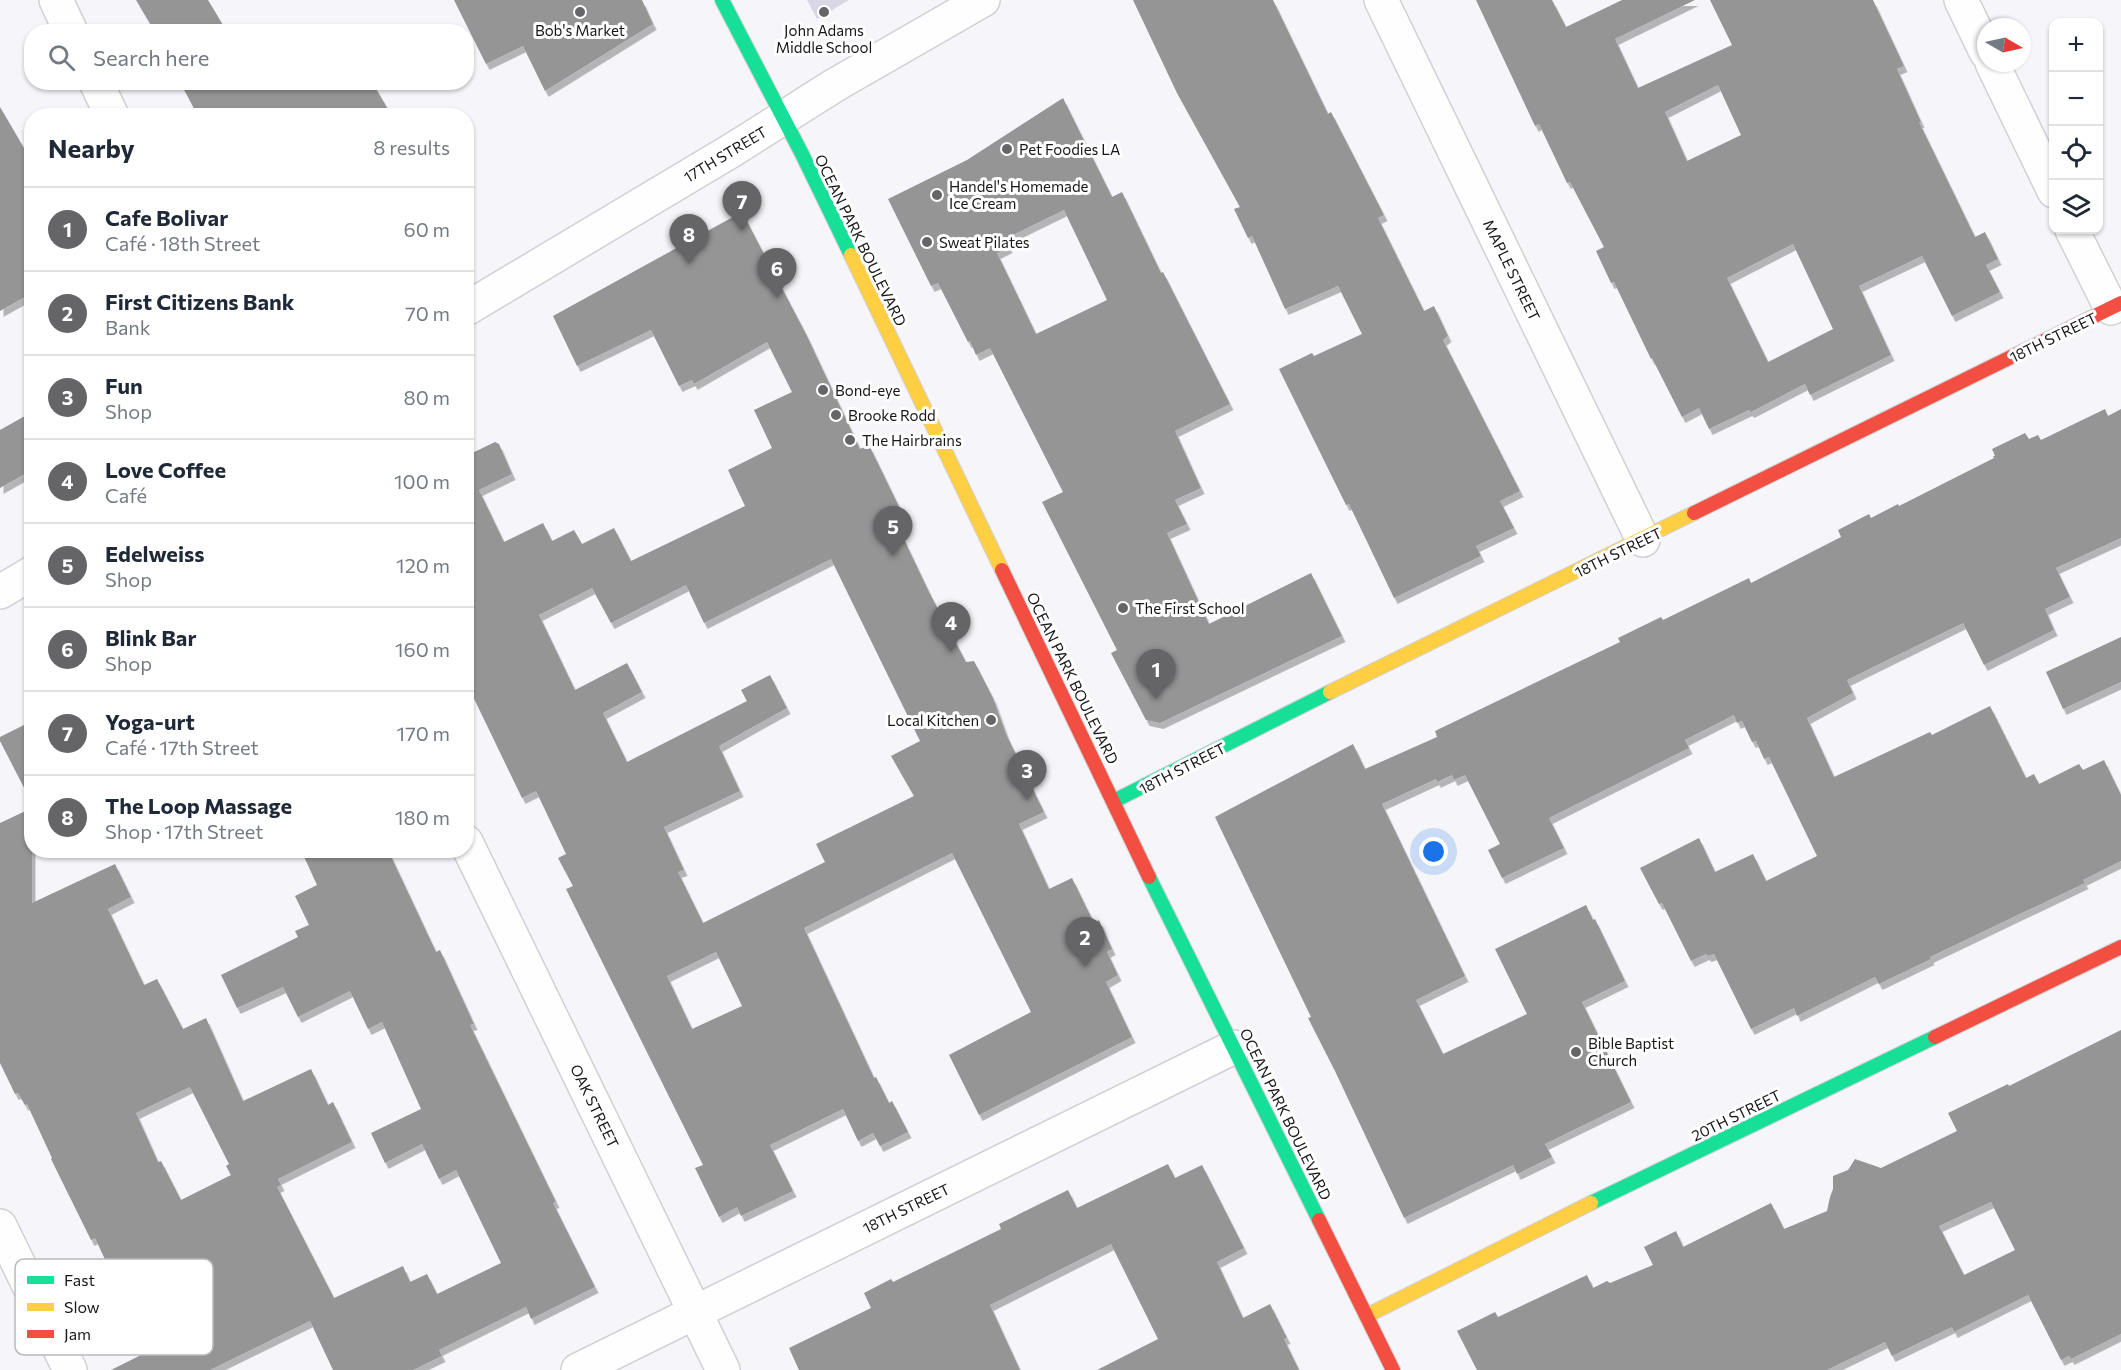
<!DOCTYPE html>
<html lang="en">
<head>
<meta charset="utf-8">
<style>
	:root { --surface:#fff; --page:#f2f2f3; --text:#1f2937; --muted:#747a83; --line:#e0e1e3; --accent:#656568 }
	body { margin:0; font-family:Commissioner,sans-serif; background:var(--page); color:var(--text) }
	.controls { position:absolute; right:18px; top:18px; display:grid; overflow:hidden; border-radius:12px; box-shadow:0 2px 4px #0004 }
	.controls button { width:54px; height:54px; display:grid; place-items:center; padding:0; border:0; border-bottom:2px solid var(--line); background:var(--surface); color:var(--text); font:30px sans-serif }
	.compass { position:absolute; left:1977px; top:18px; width:54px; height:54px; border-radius:50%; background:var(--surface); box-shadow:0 2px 4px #0004; rotate:99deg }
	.you { position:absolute; left:1434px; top:852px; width:21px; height:21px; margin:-15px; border:4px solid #fff; border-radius:50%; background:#1a73e8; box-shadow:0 0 0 9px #1a73e833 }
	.badge { display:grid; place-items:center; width:39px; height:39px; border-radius:50%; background:var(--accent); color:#fff; font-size:20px; font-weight:700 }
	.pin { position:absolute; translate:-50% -50px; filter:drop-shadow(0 2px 3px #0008) }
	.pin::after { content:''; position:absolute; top:32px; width:21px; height:18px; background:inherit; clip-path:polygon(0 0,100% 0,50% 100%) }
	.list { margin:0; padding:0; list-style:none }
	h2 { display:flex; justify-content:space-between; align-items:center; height:78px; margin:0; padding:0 24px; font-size:26px }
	h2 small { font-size:20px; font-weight:400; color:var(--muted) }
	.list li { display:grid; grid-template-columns:39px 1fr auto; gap:18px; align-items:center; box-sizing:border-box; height:84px; padding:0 24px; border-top:2px solid var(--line) }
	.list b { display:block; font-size:22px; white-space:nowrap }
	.list p { margin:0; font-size:20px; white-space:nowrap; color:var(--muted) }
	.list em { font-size:20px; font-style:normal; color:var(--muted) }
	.icon { flex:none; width:33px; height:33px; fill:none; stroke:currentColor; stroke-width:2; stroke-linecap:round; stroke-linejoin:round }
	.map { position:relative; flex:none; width:2121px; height:1370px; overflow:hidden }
	.search { position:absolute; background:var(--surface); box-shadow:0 2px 4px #0004; left:24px; top:24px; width:450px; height:66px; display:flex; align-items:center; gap:15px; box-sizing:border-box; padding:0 21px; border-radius:24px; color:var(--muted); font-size:22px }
	.panel { position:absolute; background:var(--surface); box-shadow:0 2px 4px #0004; left:24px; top:108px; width:450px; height:750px; border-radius:24px }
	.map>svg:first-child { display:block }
</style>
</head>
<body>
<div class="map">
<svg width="2121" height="1370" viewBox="0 0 2121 1370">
	<defs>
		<filter id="shadow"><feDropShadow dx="3.5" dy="6" stdDeviation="0" flood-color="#0004"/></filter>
	</defs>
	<rect width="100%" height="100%" fill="#f6f5f9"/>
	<polygon fill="#d9d7e6" points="807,0 849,0 817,19"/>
	<g fill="#959596" fill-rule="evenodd" filter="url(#shadow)">
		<polygon points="136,0 208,0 227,32 155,32"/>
		<polygon points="454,0 642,0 653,24 545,91 523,46 486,64"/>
		<polygon points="1133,0 1273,0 1328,114 1331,112 1384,215 1378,218 1424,311 1434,306 1448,336 1443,340 1520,491 1500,501 1514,528 1476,546 1481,556 1394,598 1349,504 1346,505 1279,369 1312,353 1314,356 1362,334 1338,286 1285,309 1252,236 1248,238 1234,209 1240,207 1177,93"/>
		<path d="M 1476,0 L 1552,0 L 1566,27 L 1622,0 L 1695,0 L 1615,39 L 1638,88 L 1732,45 L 1710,0 L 1873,0 L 1904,66 L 1897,69 L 1921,122 L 1919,122 L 1975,237 L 1985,232 L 1998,259 L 1986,265 L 2000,292 L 1952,316 L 1922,256 L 1859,286 L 1891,355 L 1810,395 L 1805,384 L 1751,412 L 1749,410 L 1709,429 L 1699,408 L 1682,417 L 1652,358 L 1651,359 L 1614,282 L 1611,283 L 1596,251 L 1604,247 L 1570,182 L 1567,183 L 1539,124 L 1535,126 ZM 1718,85 L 1741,135 L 1687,161 L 1665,112 ZM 1793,244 L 1833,329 L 1768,362 L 1727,278 Z"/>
		<polygon points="180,82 372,82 392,116 198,116"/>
		<path d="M 1063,98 L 1112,197 L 1122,192 L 1161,273 L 1163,272 L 1230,404 L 1175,431 L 1201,488 L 1175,500 L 1187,524 L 1167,533 L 1209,624 L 1311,573 L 1342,636 L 1160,723 L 1146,720 L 1111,653 L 1117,650 L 1042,502 L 1063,492 L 990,348 L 976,355 L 970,341 L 968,342 L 938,283 L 931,286 L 888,199 L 967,160 ZM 1064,210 L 1107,300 L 1036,334 L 997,253 L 1009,247 L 1005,239 Z"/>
		<polygon points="0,107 32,162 32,293 0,311"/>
		<path d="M 742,212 L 806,334 L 860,449 L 869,445 L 907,523 L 898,527 L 929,592 L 966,662 L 974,661 L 993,698 L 1006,734 L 1044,812 L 1019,824 L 1049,889 L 1072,878 L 1094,923 L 1099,920 L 1112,949 L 1107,952 L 1118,975 L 1106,982 L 1132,1037 L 979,1115 L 949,1055 L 1031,1012 L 952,853 L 804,928 L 874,1078 L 876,1077 L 889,1103 L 892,1101 L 908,1132 L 880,1146 L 873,1133 L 858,1141 L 843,1109 L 770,1145 L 793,1191 L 741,1216 L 737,1207 L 719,1217 L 695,1168 L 703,1165 L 566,889 L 573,886 L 558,858 L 566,854 L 536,791 L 522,798 L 466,682 L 466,456 L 495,442 L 499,444 L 512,474 L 479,490 L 504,542 L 543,523 L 552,541 L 574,530 L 582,544 L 614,528 L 631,561 L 745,506 L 728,470 L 772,448 L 754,410 L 792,392 L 767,342 L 694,384 L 692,380 L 679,386 L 651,330 L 577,366 L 553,316 ZM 831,559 L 920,741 L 891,756 L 914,796 L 816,844 L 825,862 L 703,923 L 678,872 L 684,870 L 664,827 L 740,791 L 719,746 L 787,708 L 770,675 L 741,690 L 747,701 L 627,762 L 603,713 L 642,692 L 627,663 L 575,690 L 539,615 L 592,588 L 611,623 L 686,585 L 704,623 ZM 716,952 L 742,1006 L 692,1029 L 667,976 Z"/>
		<polygon points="2105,409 2108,416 2121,409 2121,538 2056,568 2070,597 2045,609 2054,630 1984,665 1963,623 1847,680 1853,693 1807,718 1834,777 1930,732 1932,735 1990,706 2026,778 2034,774 2039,784 2079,764 2083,770 2104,760 2121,795 2121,861 2083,880 2085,883 1930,957 1931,959 1879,984 1875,977 1797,1016 1794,1008 1751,1029 1714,954 1708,956 1706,954 1691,961 1662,903 1659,904 1640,868 1699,838 1715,872 1753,854 1766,881 1817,856 1769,757 1764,759 1756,741 1752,742 1742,721 1737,723 1734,715 1685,740 1689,748 1549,818 1564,848 1502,878 1488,850 1500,844 1465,775 1454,780 1452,775 1437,782 1436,779 1382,804 1465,976 1416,1000 1443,1054 1527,1014 1495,949 1586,905 1593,920 1595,919 1625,981 1582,1002 1631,1102 1545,1144 1552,1157 1517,1174 1513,1165 1404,1218 1335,1071 1308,1018 1311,1017 1215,817 1353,744 1365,769 1437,737 1435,731 1620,642 1618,638 1661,617 1663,620 1749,578 1751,583 1841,537 1838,530 1869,514 1871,518 1898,504 1899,506 1994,458 1993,456 1995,456 1992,449 2025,433 2029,439 2038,435 2041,440"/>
		<polygon points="32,412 32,470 0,488 0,430"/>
		<polygon points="2121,637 2121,682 2063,709 2046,672"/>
		<polygon points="32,721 32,803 0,741 0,737"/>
		<path d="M 32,808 L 32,903 L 115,864 L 131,897 L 108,909 L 144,985 L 157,979 L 183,1029 L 206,1018 L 243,1101 L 311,1069 L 328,1105 L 333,1102 L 352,1142 L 278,1179 L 281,1185 L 277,1187 L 334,1298 L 403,1266 L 410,1282 L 427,1274 L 437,1294 L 501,1263 L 456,1170 L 439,1179 L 422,1144 L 385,1163 L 371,1133 L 421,1109 L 382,1022 L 368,1029 L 350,991 L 298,1017 L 283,987 L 237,1008 L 221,975 L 298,937 L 295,931 L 309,925 L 295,896 L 317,885 L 301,850 L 388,850 L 436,952 L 440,950 L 474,1024 L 470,1025 L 556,1202 L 553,1203 L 595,1287 L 531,1319 L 526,1307 L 439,1350 L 442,1356 L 413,1370 L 333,1370 L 310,1321 L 210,1370 L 111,1370 L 165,1343 L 141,1294 L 125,1302 L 95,1238 L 91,1240 L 51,1159 L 52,1158 L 27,1104 L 25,1105 L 18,1093 L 15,1094 L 0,1063 L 0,823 ZM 190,1087 L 229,1164 L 226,1166 L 231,1175 L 181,1200 L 161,1161 L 158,1162 L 136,1113 Z"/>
		<path d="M 2121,1030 L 2121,1334 L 2071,1359 L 2069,1356 L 2061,1360 L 2028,1295 L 1954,1332 L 1952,1327 L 1892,1356 L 1885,1342 L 1827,1370 L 1477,1370 L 1457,1331 L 1495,1312 L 1498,1317 L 1587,1275 L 1593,1288 L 1607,1281 L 1610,1283 L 1653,1265 L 1644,1247 L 1676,1231 L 1683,1247 L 1771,1203 L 1784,1229 L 1827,1211 L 1830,1197 L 1833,1189 L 1833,1176 L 1848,1170 L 1855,1159 L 1881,1168 L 1957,1131 L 1948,1113 L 2008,1084 L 2009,1086 ZM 1991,1202 L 2015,1250 L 1964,1275 L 1939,1226 Z"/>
		<polygon points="1168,1164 1175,1178 1202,1165 1244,1248 1217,1262 1243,1318 1270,1304 1287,1338 1284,1339 1299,1370 1097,1370 1158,1339 1111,1244 990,1305 1020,1370 799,1370 789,1348 871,1308 864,1293 891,1279 893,1282 1001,1229 999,1224 1068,1190 1077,1208"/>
	</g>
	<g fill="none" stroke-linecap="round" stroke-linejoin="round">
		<defs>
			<g id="street">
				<polyline points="56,0 71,32"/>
				<polyline points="1381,0 1643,540"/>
				<polyline points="1961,0 1986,52"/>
				<polyline points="1992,63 2054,191"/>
				<polyline points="96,82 112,116"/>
				<polyline points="2072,230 2111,308"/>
				<polyline points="466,309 734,149 835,85 983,0"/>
				<polyline points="0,592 32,573"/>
				<polyline points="466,842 723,1370"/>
				<polyline points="0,1226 70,1370"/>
				<polyline points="578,1370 1234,1047"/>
			</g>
			<g id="fast">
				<polyline points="722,0 802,154 851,255"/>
				<polyline points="1114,801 1330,692"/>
				<polyline points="1149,877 1319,1220"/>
				<polyline points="1591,1203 1935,1037"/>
			</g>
			<g id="slow">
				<polyline points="851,255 1002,570"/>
				<polyline points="1330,692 1694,513"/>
				<polyline points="1366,1316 1591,1203"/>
			</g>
			<g id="jam">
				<polyline points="1694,513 2121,303"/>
				<polyline points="1002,570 1149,877"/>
				<polyline points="1935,1037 2121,947"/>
				<polyline points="1319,1220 1393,1370"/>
			</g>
		</defs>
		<use href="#street" stroke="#d1d0d3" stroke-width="36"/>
		<use href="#fast" stroke="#d1d0d3" stroke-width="16"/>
		<use href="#slow" stroke="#d1d0d3" stroke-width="16"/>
		<use href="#jam" stroke="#d1d0d3" stroke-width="16"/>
		<use href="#street" stroke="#fefefe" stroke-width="33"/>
		<use href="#fast" stroke="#16e098" stroke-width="14"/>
		<use href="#slow" stroke="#ffcf43" stroke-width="14"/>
		<use href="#jam" stroke="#f24e42" stroke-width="14"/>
	</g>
	<g fill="#656568" stroke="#fff" stroke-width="2">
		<circle cx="580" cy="12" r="6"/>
		<circle cx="824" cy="12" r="6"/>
		<circle cx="1007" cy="149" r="6"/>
		<circle cx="937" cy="195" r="6"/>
		<circle cx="927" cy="242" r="6"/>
		<circle cx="823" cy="390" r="6"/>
		<circle cx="836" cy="415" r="6"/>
		<circle cx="850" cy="440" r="6"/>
		<circle cx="1123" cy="608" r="6"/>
		<circle cx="991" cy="720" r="6"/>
		<circle cx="1576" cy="1052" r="6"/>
	</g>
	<g text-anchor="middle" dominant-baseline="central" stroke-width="6" stroke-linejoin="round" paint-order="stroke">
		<g font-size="15" fill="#17171a" stroke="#fff" text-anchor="start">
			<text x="580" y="30" text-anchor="middle">Bob's Market</text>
			<text x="824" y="30" text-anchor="middle">John Adams<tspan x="824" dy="17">Middle School</tspan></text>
			<text x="1019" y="149">Pet Foodies LA</text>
			<text x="949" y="186">Handel's Homemade<tspan x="949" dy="17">Ice Cream</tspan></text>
			<text x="939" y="242">Sweat Pilates</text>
			<text x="835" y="390">Bond-eye</text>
			<text x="848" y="415">Brooke Rodd</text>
			<text x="862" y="440">The Hairbrains</text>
			<text x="1135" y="608">The First School</text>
			<text x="979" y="720" text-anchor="end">Local Kitchen</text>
			<text x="1588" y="1043">Bible Baptist<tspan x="1588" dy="17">Church</tspan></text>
		</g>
		<g font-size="15" fill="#17171a" stroke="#fff">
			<text transform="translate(725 154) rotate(-31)">17TH STREET</text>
			<text transform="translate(861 240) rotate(64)">OCEAN PARK BOULEVARD</text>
			<text transform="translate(1512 270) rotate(64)">MAPLE STREET</text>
			<text transform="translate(2053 337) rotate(-26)">18TH STREET</text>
			<text transform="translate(1618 552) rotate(-26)">18TH STREET</text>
			<text transform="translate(1073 678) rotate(64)">OCEAN PARK BOULEVARD</text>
			<text transform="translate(1182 768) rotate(-27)">18TH STREET</text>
			<text transform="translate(595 1106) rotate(64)">OAK STREET</text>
			<text transform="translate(1286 1114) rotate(64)">OCEAN PARK BOULEVARD</text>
			<text transform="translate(1736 1115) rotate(-26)">20TH STREET</text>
			<text transform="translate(906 1208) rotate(-26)">18TH STREET</text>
		</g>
	</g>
	<rect x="15" y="1259" width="198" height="96" rx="9" fill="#fff" stroke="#b9b9ba" stroke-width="1.5"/>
	<rect x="27" y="1276" width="27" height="8" fill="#16e098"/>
	<rect x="27" y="1303" width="27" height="8" fill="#ffcf43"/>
	<rect x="27" y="1330" width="27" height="8" fill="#f24e42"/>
	<g font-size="16" fill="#17171a">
		<text x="64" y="1286">Fast</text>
		<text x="64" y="1313">Slow</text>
		<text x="64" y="1340">Jam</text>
	</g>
</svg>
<div class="controls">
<button>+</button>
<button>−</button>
<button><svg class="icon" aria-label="locate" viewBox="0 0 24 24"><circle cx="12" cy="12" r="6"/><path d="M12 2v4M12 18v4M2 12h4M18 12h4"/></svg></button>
<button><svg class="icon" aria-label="layers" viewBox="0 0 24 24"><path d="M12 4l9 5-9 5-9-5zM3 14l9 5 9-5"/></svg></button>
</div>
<svg class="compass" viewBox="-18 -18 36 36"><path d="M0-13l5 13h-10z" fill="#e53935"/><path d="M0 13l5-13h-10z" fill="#747a83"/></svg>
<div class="you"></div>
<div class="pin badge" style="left:1156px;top:699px">1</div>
<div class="pin badge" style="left:1085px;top:967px">2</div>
<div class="pin badge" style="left:1027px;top:800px">3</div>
<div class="pin badge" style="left:951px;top:652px">4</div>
<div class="pin badge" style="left:893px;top:556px">5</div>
<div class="pin badge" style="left:777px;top:298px">6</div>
<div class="pin badge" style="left:742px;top:231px">7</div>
<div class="pin badge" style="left:689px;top:264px">8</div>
<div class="search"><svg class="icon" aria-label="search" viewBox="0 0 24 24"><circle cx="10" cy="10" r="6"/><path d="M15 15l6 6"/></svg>Search here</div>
<section class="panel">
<h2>Nearby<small>8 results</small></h2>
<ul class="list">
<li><span class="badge">1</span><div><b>Cafe Bolivar</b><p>Café · 18th Street</p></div><em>60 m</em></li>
<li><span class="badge">2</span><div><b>First Citizens Bank</b><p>Bank</p></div><em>70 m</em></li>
<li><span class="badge">3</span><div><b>Fun</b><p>Shop</p></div><em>80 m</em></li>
<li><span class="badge">4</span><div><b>Love Coffee</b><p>Café</p></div><em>100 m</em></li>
<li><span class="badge">5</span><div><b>Edelweiss</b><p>Shop</p></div><em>120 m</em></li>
<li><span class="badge">6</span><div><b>Blink Bar</b><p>Shop</p></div><em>160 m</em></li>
<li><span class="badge">7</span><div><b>Yoga-urt</b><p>Café · 17th Street</p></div><em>170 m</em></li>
<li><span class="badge">8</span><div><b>The Loop Massage</b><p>Shop · 17th Street</p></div><em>180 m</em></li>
</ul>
</section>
</div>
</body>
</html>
